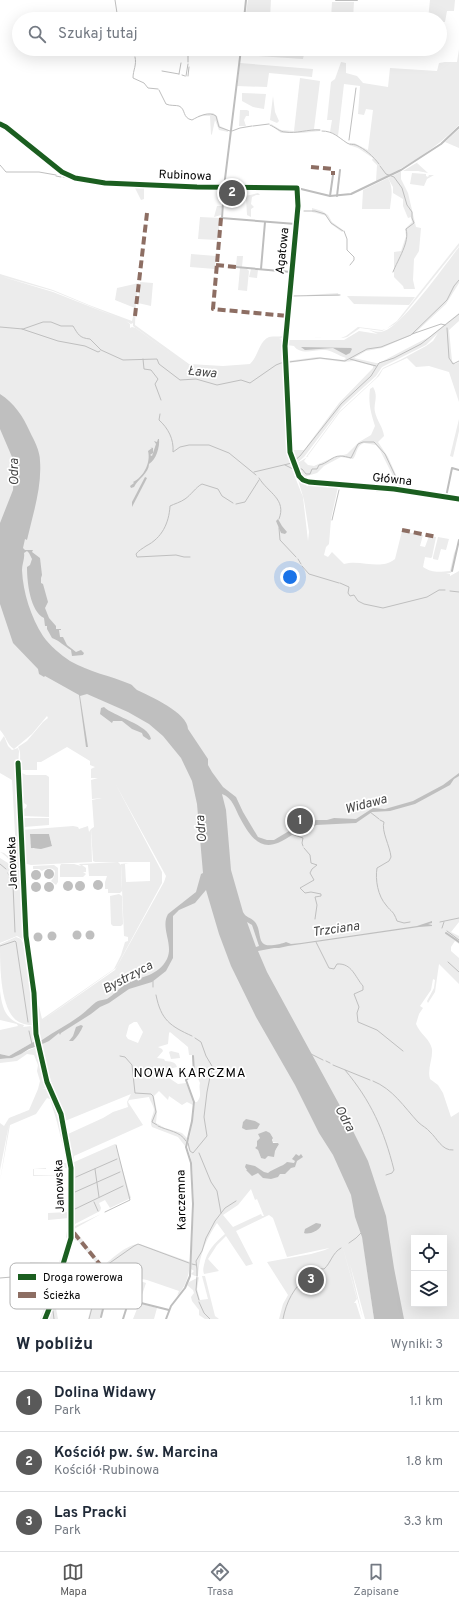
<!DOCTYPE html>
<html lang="pl">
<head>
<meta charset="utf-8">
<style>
	:root { --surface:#fff; --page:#f2f2f3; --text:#1f2937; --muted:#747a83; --line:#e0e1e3; --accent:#595959 }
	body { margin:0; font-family:Overpass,sans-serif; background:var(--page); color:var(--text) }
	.controls { position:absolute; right:12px; bottom:12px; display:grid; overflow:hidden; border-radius:0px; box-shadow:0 4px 16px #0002 }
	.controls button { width:36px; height:36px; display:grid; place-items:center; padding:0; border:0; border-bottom:1px solid var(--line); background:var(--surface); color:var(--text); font:20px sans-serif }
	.you { position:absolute; left:290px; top:577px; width:14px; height:14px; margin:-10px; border:3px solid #fff; border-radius:50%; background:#1a73e8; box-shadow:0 0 0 6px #1a73e833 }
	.badge { display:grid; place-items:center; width:26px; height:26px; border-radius:50%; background:var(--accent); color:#fff; font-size:13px; font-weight:700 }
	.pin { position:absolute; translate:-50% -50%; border:2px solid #fff; box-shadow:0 1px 4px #0006 }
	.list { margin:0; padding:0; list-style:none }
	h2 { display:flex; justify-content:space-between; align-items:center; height:52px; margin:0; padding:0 16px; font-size:17px }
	h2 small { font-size:13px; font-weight:400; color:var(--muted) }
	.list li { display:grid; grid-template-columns:26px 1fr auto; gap:12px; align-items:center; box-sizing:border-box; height:60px; padding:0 16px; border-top:1px solid var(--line) }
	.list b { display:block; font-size:15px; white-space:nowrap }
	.list p { margin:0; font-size:13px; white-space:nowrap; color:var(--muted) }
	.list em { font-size:13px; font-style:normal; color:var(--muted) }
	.icon { flex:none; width:22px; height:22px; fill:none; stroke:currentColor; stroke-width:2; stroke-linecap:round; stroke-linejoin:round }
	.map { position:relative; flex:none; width:459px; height:1319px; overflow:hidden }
	.search { position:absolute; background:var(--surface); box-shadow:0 4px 16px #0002; left:12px; right:12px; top:12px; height:44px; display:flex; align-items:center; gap:10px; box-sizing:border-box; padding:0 14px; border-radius:22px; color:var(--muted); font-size:15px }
	.sheet { height:232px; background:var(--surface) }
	nav { display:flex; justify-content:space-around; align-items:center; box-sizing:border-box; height:56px; border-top:1px solid var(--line); background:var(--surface); font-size:11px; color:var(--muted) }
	nav a { display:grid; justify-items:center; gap:2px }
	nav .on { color:var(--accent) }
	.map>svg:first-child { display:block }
</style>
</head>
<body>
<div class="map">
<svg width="459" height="1319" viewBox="0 0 459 1319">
	<rect width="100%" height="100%" fill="#fff"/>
	<g fill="#ececec" fill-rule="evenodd">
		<polygon points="248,0 271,0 270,19 245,19"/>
		<polygon points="430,0 455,0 454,11 447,11 445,22 440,22 440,19 428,19"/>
		<polygon points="332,2 354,2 353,19 331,19"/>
		<polygon points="242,49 305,49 303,59 241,55"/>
		<path d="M 459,49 L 459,125 C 435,149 407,167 376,181 L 377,165 L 372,160 L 373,158 L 358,148 L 349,145 L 350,143 L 354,143 L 368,150 L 373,110 L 366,109 L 364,115 L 358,114 L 360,86 L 344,84 L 338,136 L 330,132 L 332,120 L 327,120 L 331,82 L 335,79 L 341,62 L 346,63 L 346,73 L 357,76 L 363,83 L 388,87 L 390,68 L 437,71 L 439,63 L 445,62 L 457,62 Z"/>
		<polygon points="240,63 313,69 312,77 269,73 267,87 237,86"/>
		<polygon points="300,78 320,81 314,129 320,129 320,131 302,133 281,133 271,125 271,124 281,130 294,131"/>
		<polygon points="242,93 266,94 264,109 253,107 242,101"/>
		<polygon points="273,96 275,112 279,121 277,123 270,120"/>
		<polygon points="240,110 247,110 249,111 249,116 246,116 244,120 246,126 239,126"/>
		<polygon points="207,114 213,113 217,116 220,126 228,130 228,132 219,130 215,120 212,134 211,135 210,116 203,116 198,117 198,116"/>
		<polygon points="459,129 459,148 445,142"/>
		<polygon points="7,130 51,164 50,165"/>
		<polygon points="418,162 417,163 428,173 418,171 403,171"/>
		<polygon points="400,172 401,172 401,179 408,193 416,227 421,228 419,251 414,259 413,280 415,289 404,289 403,286 394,277 394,252 401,251 406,236 405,229 412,222 411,217 408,218 403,206 403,199 393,193 393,187 388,178"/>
		<polygon points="412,173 426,174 426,176 428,177 429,175 434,175 427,179 424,186 410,184"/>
		<path d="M 388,178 C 394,189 391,198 390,209 L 362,209 L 363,190 Z"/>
		<polygon points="144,186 144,199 141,200 135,188 130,187"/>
		<path d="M 258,193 L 260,195 L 256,195 L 252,197 L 251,204 L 254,207 L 251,209 L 251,217 L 247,215 L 246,198 L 239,200 L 238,203 L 240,205 L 236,203 L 238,198 L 240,197 L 238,196 L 238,194 C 244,198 252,194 258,193 Z"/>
		<polygon points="217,206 222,206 221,215 214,217"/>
		<polygon points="312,208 322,211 328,215 332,222 343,230 342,232 331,224 327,216 312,212"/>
		<polygon points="200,217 220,218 218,240 198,239"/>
		<polygon points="459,243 459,246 402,317 395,324 382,331 360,328 347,337 342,338 286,337 291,288 287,336 288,337 341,338 346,336 358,327 382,330 386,329 397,321"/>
		<path d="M 459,247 L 459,283 L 446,304 L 414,334 L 382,348 L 366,351 L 354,358 L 376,363 L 379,363 L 429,337 L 459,313 L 459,321 L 449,330 L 452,361 L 455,364 L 459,362 L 459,402 L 449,372 L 429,366 L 416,367 L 407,358 L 383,369 L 379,376 L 340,412 L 304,461 L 308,465 L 314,466 L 332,458 L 347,454 L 359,442 L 371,435 L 375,426 C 371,413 368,403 370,389 L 373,387 C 379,397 373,403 375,412 C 377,421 383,427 384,436 L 378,442 L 388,457 L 401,486 L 446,494 L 445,496 L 399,489 L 309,482 L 301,477 L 293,464 L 297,473 L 294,474 L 295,477 L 303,497 L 308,541 L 309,532 L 304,500 L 297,476 L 306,483 L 307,487 L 308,485 L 338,487 L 331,519 L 329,544 L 326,547 L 324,555 L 328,557 L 332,552 L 344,564 C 361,559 380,571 395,559 L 402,531 L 423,535 L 420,546 L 425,547 L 429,536 L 436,537 L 432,557 L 431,558 L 425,557 L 423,567 C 432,573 439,572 450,571 L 454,553 L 457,547 L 451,573 L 446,573 L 450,574 L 450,576 L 459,571 L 459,922 L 451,932 L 459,936 L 459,944 L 455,941 L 451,947 L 451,951 L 459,958 L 459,984 L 439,964 L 435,992 L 428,1003 L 427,1001 L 434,988 L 435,980 L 433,979 L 431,990 L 420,1006 L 423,1008 L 419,1014 L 416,1024 C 420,1034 430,1039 432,1049 C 433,1059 427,1069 430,1079 L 438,1085 L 443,1093 L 451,1117 L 459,1112 L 459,1319 L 391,1319 L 362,1234 L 374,1319 L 365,1319 L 350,1264 L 363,1319 L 341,1241 L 357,1299 L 354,1303 L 356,1303 L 361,1319 L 279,1319 L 283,1304 L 288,1295 L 267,1262 L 311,1254 L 325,1250 L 329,1248 L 287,1257 L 273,1218 L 269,1215 L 236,1231 L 253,1264 L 246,1266 L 226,1236 L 217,1245 L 208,1259 L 219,1271 L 204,1274 C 203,1271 203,1269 204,1265 C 207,1250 215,1243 225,1234 L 217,1223 C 206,1239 199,1256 198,1276 L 195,1276 L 191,1274 L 194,1271 L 191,1269 L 194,1204 L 192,1163 L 187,1144 L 190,1136 L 195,1102 L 197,1102 C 203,1095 198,1090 200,1083 L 196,1074 L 194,1074 L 192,1055 L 189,1055 L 188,1047 L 170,1032 L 169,1033 L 168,1044 L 158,1047 L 162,1049 L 163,1051 L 157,1058 L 164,1059 L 165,1061 C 171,1062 175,1061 177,1067 L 169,1069 L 166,1076 L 178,1084 L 186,1083 L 194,1102 L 193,1105 L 187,1102 L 182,1105 L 169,1096 L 168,1100 L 159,1091 L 154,1096 L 157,1112 L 156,1123 L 165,1128 L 182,1133 L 187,1138 L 185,1146 L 178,1137 L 152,1127 C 149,1120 153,1117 154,1110 C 154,1106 150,1101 149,1097 L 129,1100 L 128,1102 L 143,1125 L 74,1156 L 73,1162 L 72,1162 L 62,1111 L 57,1100 L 58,1098 L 54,1090 L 56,1099 L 50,1086 L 51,1084 L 50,1085 L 41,1052 L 40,1052 L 48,1087 L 42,1089 L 48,1088 L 48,1092 L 50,1092 L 60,1114 L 70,1169 L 65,1168 L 64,1163 L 67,1163 L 66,1159 L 57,1122 L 50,1099 L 47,1098 L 36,1114 L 10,1125 L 0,1181 L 9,1124 L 0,1170 L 0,1123 L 4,1126 L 9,1118 L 29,1110 L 38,1089 L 40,1081 L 37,1071 L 38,1065 L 34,1055 L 27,1054 L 17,1061 L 0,1063 L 0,1059 C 14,1060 25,1050 38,1047 L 35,1041 L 9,1056 L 0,1054 L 0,1030 L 18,1026 L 17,1024 L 0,1020 L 0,991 C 2,1008 6,1021 24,1025 L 23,1027 L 31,1026 L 35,1034 L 37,1034 L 38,1025 L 45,1025 L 37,1025 L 37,1023 L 40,1022 L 115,970 L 164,882 L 166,876 L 115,783 L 162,872 L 162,883 L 116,968 L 40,1022 L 36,1022 L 36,1007 L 39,1006 L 42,1019 L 114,969 L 121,955 L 125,942 L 128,941 L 128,937 L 124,936 L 121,864 L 129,863 L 125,864 L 126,882 L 150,881 L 150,862 L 95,862 L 93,861 L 91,829 L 94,827 L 92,800 L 102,798 L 92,799 L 91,780 L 98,778 L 91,778 L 91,769 L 95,767 L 90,765 L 90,761 L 67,747 L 41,762 L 37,762 L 37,770 L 20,770 C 19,763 22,753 18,747 L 27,741 L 43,722 L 48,718 L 47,716 L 32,734 L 14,749 C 7,745 6,736 0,730 L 0,276 L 53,292 L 119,318 L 53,291 L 0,276 L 0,274 L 53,290 L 89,305 L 132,321 L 135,308 L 115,300 L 117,288 L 139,283 L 136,301 L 135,325 L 189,364 L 223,366 L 250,364 C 258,357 259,341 269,337 C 273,336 279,337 283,336 L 285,316 L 286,316 L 285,337 L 279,339 L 284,340 L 285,379 L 291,449 L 287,361 L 317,357 L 344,360 L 346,358 C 339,356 331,350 325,350 C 315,349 301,356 294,346 L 287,345 L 287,358 L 287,340 L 344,340 L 359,331 L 378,334 L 369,330 C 374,331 379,333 384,331 C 402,326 445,265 459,247 ZM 126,321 L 131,324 L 133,323 L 133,326 L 180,361 L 136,328 L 132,327 L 130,328 L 130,324 ZM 438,333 L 433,341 L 426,346 L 400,360 L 383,368 L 376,378 L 339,412 L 306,457 L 309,456 L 296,464 L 304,457 L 342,407 L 376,376 L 382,367 L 426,345 ZM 320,359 L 343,362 L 354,361 L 373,366 L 373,368 L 339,403 L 304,450 L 292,450 L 288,363 ZM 364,443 L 376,445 L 380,450 L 399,488 L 304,479 L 304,477 L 317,473 L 324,466 L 341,457 L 353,459 C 358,453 355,447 364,443 ZM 134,1022 L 137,1022 L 143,1032 L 138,1043 L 128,1039 L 126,1036 L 129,1025 ZM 131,1094 L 127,1102 L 128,1107 L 113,1112 L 103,1118 L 68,1134 L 65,1121 ZM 270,1133 L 273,1138 L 272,1142 L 279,1143 C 276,1153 270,1155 261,1158 L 258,1150 L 255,1148 L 257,1146 C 257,1137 263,1136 270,1133 ZM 251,1189 L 255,1200 L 257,1199 L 264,1216 L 262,1216 L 261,1214 L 233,1227 L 223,1215 L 238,1205 ZM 414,1238 L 444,1238 L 444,1304 L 414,1304 Z"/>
		<polygon points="191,254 216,256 215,269 190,267"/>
		<polygon points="237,256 243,256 242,267 236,266"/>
		<polygon points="240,268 247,269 249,271 247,291 238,290"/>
		<polygon points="251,269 258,270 257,278 249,277"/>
		<polygon points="140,282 153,283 151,306 138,303"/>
		<polygon points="338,293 339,296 307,296 307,295"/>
		<polygon points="347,296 415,297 409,305 354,304"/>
		<polygon points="459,419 459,431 453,457 450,456"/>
		<polygon points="377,488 415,493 415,496 411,495 411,493 383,490 382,492 376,492"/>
		<polygon points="438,537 449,539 446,550 441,549 438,560 433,559 433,557"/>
		<path d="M 4,736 L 8,746 L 12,750 L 18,748 L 19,751 L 17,782 L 21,869 C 13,866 8,856 0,852 L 4,853 L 11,859 L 16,851 L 12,780 L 0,773 L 0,742 Z"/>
		<polygon points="22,773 26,775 46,775 49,777 49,817 22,816 22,810 26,808 27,805 21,801 20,774"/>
		<polygon points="23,818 49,818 49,825 24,827 22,826"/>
		<path d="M 73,826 L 78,827 L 79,829 L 88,826 L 89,832 L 91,829 L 92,862 L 31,865 L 23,863 L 22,830 ZM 30,834 L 49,834 L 52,845 L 33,849 L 31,844 Z"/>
		<polygon points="0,858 22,872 26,946 22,939 17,936 0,943"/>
		<polygon points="118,862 121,865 122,891 120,893 108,893 108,889 105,889 105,882 107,876 89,876 88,865 82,865 86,868 86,872 83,872 86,874 83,877 60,877 60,866 61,864 74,864 81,866 79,864"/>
		<path d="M 54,865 L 58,868 L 58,882 L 56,885 L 51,881 L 54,877 L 55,871 C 51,867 47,868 42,871 L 39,869 L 33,869 L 33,866 Z"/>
		<polygon points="119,894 122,896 123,924 121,926 113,926 111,924 110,896"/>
		<path d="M 16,937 L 21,939 L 26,949 L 33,997 L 35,1025 C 29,1026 24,1024 19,1022 C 0,1012 0,967 0,944 Z"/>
		<polygon points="171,1051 179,1053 180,1058 171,1059 169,1052"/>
		<polygon points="115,1144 131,1198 110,1208 105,1200 99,1203 101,1208 100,1211 73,1225 72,1163"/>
		<polygon points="46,1168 46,1169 34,1169 34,1175 67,1175 67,1170 70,1171 70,1182 67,1182 67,1175 33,1176 33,1169"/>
		<polygon points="67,1187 70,1187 69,1242 66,1237 69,1218 48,1220 48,1213 69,1212"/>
		<path d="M 101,1214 L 74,1229 L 103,1266 C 113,1258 127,1244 140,1244 L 190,1262 C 189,1276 186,1286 177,1296 L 179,1291 L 147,1280 L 136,1278 L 129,1299 L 103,1267 L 102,1269 L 111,1280 L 100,1319 L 88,1319 L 101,1269 L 78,1241 L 74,1240 L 55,1303 L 58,1319 L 46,1319 L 50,1308 L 54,1308 L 53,1302 L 72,1240 L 73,1227 Z"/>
		<polygon points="65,1252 63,1262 30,1263 30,1273 60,1271 50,1303 48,1299 56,1272 30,1273 30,1262 59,1262 63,1253"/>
		<polygon points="14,1276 41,1294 50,1304 44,1319 40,1319 46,1304 45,1299 13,1278"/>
		<polygon points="202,1276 205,1276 215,1316 219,1319 205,1319 199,1315 199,1310 192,1301 191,1297 194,1293 193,1290 187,1285 189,1282 199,1277 197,1289 200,1300 208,1299"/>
		<polygon points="137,1280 146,1283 140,1301 131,1299"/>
		<polygon points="131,1301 157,1308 154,1319 133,1319 137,1309 128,1307 129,1302"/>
	</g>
	<g fill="#bfbfbf" fill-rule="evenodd">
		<polygon points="301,347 351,348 352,349 350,353 346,355 333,348 305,350"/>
		<path d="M 0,394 C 14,403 23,416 30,432 C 34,440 40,451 40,461 C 42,487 33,514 27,540 L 25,539 L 23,548 L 25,550 L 33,550 L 32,552 L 40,558 L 42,575 L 41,578 L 41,583 L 43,584 L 48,602 L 45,608 L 49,618 L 56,626 L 56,629 L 61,629 L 61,630 L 59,630 L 60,637 L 63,637 L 67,645 L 76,652 L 81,650 L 84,653 L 83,655 L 72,656 L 71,650 C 64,646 60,641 52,638 L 47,629 L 47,626 L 45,626 L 44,618 C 30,611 27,582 27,567 L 30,565 L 32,559 L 29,553 L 27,551 L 24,553 C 25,558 22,564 22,570 C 23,593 31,617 43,636 C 50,646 61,655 70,661 C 89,672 111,676 130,684 C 133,685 134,688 137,690 C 150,696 188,713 188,729 L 208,759 L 208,765 L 212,772 L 223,787 L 236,797 L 243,812 L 258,837 L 267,840 L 274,840 L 289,831 L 305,829 L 306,826 L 316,820 L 327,820 L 334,818 L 356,819 L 373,808 L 385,809 L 413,801 L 443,785 L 459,773 L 459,776 L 454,779 L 450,785 L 415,804 L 390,811 L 372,812 L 356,823 L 316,825 C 313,827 311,829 309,831 C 304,835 298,834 292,835 C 266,853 255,846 240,818 C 235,809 233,798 222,794 L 226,810 L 231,870 L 243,912 C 246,918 251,917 255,922 C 263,932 255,948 274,945 C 279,944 281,944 286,942 L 291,944 L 301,943 L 417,926 L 432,921 L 432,923 L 428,924 L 432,925 L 432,926 L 419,927 L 288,946 L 279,948 L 274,948 L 258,951 L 267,972 L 345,1115 L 368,1161 L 386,1216 L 394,1268 L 404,1319 L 374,1319 L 362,1237 L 355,1217 L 351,1195 L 333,1155 L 319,1133 L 295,1085 L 256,1017 L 231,966 L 219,934 L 206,890 L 195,903 L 179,910 L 173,916 L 173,958 L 166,971 L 152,982 L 129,989 L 109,1003 L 100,1007 L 91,1014 L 61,1033 L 60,1035 L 59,1033 L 49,1041 L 38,1046 L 29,1049 L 21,1054 L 12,1058 L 0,1059 L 0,1054 L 9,1056 L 35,1041 L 42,1040 C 55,1031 69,1024 81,1015 C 87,1011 92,1004 98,1001 C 100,1000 104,1000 107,999 C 114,995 119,988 126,984 C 142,976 158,976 167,959 C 174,944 160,928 168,914 L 196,892 L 201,874 L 203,873 L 197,804 L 192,781 L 181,758 L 163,736 L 149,724 L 128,712 L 87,694 L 80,696 L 88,747 L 86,747 L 79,695 L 45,676 L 44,677 L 39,674 L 38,669 L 13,643 L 0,604 L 0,523 L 13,490 L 14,472 L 12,457 L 0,429 ZM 247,922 L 252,925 L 259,946 L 256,947 Z"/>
		<path d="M 158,439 L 159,439 C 160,447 156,460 149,464 C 149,473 138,479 134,487 L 131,488 L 130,486 L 134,483 L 133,482 C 144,477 151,462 148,451 L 152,448 L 150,447 L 153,448 L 153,453 L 150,455 L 152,456 L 156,444 L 154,441 L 157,442 Z"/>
		<polygon points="145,477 147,478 145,482 132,507 132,502"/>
		<polygon points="278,519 282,526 287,532 285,534 281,533 276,521"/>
		<path d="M 104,707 C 113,716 149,725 151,739 L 149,740 L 143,736 L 142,733 L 132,729 L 122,721 L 113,721 L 112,723 L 100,714 L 101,708 Z"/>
		<polygon points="30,834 49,834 52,846 41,849 31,848"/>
		<circle cx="49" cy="874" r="5"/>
		<circle cx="36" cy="875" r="5"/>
		<circle cx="98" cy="885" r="5"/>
		<circle cx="68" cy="886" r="5"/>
		<circle cx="80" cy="886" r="5"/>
		<circle cx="49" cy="887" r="5"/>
		<circle cx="36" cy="887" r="5"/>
		<circle cx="77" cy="935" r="4.5"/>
		<circle cx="90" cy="935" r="4.5"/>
		<circle cx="52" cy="936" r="4.5"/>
		<circle cx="38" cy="937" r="4.5"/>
		<path d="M 81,1025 L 83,1026 C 81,1031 77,1037 73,1041 L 69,1041 L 73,1036 L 76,1027 Z"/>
		<polygon points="246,1119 255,1121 260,1124 257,1129 246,1130 242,1128 243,1122"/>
		<polygon points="266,1131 270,1133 273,1138 272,1140 273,1143 278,1143 279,1144 275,1151 274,1157 268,1156 265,1159 261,1158 258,1150 255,1148 257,1146 257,1141 260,1138 258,1134"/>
		<path d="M 296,1154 L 299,1156 L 301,1154 L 303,1157 L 297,1161 L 295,1167 L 291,1168 L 285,1174 L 280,1174 L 278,1177 L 271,1179 L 263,1178 L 258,1173 L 252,1176 L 246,1170 L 247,1170 L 245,1167 L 246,1164 L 255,1166 L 264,1172 L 268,1173 C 274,1168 282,1167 287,1162 L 294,1163 L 295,1161 L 292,1159 Z"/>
		<path d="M 316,1223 L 321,1224 L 321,1226 C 318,1231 309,1235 304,1233 L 305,1229 Z"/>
	</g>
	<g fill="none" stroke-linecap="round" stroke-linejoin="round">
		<g stroke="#bfbfbf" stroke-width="1">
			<polyline points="115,0 117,13 120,19"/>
			<polyline points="136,55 138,49"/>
			<path d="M 135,57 C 137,65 133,70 133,78 L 144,83 L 148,88 L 158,89"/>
			<polyline points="188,62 188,49"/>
			<polyline points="162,71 179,74"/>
			<polyline points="179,74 181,63"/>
			<polyline points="182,75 185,76"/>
			<polyline points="186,76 188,64"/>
			<polyline points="188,76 189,67"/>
			<path d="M 159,90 L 166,104 C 170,106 176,105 179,106 C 186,109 182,118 192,120 C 199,116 209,111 216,116 L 219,127 L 230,131"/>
			<path d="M 270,125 C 275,127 280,132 285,132 C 296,134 308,129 320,130"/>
			<polyline points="253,126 269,124"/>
			<polyline points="232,131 240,128 252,126"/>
			<path d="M 322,131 C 333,131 338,137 347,143 C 350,145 353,144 356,145 C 365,149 373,156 379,164"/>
			<polyline points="349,140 356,88"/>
			<polyline points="0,165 6,172 39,172 56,175"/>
			<path d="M 380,166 L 386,174 L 394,177 L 402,188 L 407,205 L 412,212 L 412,218 L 414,223 L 406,229 C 410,242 398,259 393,272"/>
			<polyline points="56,176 61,177"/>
			<polyline points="63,177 96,184 143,186"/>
			<polyline points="304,211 315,211 325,214 331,223 343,231"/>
			<polyline points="344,231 347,239 347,250 354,257 354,260 350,265"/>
			<polyline points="292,296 340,295"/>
			<path d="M 0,327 L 23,329 L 43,322 L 51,322 L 61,326 L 73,326 C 78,334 79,338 90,339 L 101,350 L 123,360 L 157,359 L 159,364 L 180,380 L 196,379 L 217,385 L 241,380 L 250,383 L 276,365 L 281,363 L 320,358 L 345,361 L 367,349 L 381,347 L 411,335 L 447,300 L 454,286 L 459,280"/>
			<polyline points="447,328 449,358 453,364 459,361"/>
			<polyline points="22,329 58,341 85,346 98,352 100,351"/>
			<polyline points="412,334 441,324 445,325"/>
			<polyline points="143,359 144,369 151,370 158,379 155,384 161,400"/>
			<polyline points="350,359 376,366"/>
			<path d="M 160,414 L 159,420 C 168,428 174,439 173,452 L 180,447 L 189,445 L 209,445 L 229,453 L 256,475"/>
			<polyline points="294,461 300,456 341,404 371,376 379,363 394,358 421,344 459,314"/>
			<polyline points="285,465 295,470"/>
			<path d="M 298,469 L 302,469 L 306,474 L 310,474 L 312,469 L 317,469 L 319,465 C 327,464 332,456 340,456 C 344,456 347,457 351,458 L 358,444 L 363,442 L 374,442 L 385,454 L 401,488 L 445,495"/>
			<polyline points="254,472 292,463"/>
			<path d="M 259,478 C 268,493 287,499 279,519"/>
			<polyline points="300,481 308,484 338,486"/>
			<polyline points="341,486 357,487"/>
			<polyline points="236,504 245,502 259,480"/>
			<polyline points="332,520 339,490"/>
			<polyline points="279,528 280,540 296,557"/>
			<path d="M 190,557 L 184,557 L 176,555 L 137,557 L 136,554 C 139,550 142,549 146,546 C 162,538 169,523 170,506 C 174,504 181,502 185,499 C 191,495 196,487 202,484 L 218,489 L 222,496 L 233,503"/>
			<polyline points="298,559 301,564"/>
			<polyline points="302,566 309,574 339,583"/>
			<polyline points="340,583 349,587 348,593 350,596 354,595 358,601 364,604 383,608 427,597 439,590 445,590"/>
			<polyline points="450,591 459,592"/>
			<polyline points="370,812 379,819"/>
			<path d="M 380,820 L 384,822 C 381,831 390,846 391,857 L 389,861 L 377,868 C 375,880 378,896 386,905 C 392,913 393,910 397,921 L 404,923 L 410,922"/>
			<polyline points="291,834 303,838 302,843 303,846"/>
			<polyline points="304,848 310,855 311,863 317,865 312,869 310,873 314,880 300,888 305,893 311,892 321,894 321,896 315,897 317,905 315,919"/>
			<polyline points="0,864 6,869"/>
			<polyline points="8,873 13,885 15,932"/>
			<polyline points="440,922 459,918"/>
			<polyline points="442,928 444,922"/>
			<polyline points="447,931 459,940"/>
			<path d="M 316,942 L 329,968 L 334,969 L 337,964 C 352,963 355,977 363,986 L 363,990 L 354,994 L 359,1007 L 357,1013 L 358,1022 L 377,1030 L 403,1051"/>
			<polyline points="0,946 15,941 16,942 28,1022"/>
			<polyline points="448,962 459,972"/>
			<polyline points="153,981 153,987"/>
			<path d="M 156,995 C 161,1020 170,1026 192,1036"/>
			<polyline points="29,1031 32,1044"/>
			<polyline points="195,1038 201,1042 206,1056 212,1066"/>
			<polyline points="311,1054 323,1060"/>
			<polyline points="120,1056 125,1057 132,1065 135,1093 151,1094 153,1096 156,1112 152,1122 157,1125"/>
			<polyline points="326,1061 330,1063"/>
			<polyline points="333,1065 370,1080"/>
			<path d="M 345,1070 C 371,1101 384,1130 394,1170 L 392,1173 L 386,1175"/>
			<path d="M 373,1081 C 393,1089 404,1107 418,1122 C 422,1126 427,1128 430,1132 C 437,1138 442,1151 453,1150"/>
			<path d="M 158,1126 C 168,1131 180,1131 186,1141"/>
			<polyline points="188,1143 190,1151 193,1153 207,1136 204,1117 207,1092 212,1067"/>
			<polyline points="199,1153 211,1182 217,1191 221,1213"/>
			<polyline points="95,1169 99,1197"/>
			<polyline points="76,1177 117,1159"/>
			<polyline points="75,1192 120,1172"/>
			<polyline points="94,1202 98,1211"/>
			<polyline points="75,1209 123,1186"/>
			<polyline points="105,1212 130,1200 116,1145"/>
			<polyline points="349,1243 356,1238 362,1232"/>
			<polyline points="192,1264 196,1265"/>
			<polyline points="104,1267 134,1246 138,1244 189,1263"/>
			<polyline points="197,1276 197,1269 196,1261 202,1251 206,1238 215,1221 225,1208 236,1201"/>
			<polyline points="197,1277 196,1290 199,1300"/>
			<polyline points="0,1278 12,1277"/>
			<polyline points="13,1278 42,1296 48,1302"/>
			<polyline points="199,1302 204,1313 210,1319"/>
			<polyline points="53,1311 54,1319"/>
			<polyline points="89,1319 102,1270"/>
			<path d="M 283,1319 C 286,1302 294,1287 308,1276 C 315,1271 313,1268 324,1269 C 331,1263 332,1253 341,1248"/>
		</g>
		<g stroke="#bebebe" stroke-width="2">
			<polyline points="336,0 357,0"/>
			<polyline points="244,19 246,0"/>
			<polyline points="0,124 6,127 62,172 75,178 105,183 197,187 297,188 330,196 351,194 401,170 441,144 459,127"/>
			<polyline points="297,188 298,206 285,346 290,452 299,476 303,480 309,482 394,489 459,499"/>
			<polyline points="330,196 333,175"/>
			<polyline points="337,196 340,170"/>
			<polyline points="221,218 296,224"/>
			<polyline points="222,218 224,187 241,49"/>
			<polyline points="236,267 291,272"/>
			<polyline points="261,269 265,222"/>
			<polyline points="446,497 452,468 459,470"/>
			<polyline points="452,571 459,540"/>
			<polyline points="18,763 26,936 34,993 36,1034 47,1082 61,1114 71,1168 71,1238 51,1304 45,1319"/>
			<polyline points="446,933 459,942"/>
			<polyline points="112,1279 129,1300 169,1310"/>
			<polyline points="101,1317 109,1285 113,1280"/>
			<polyline points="123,1319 129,1300"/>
			<polyline points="166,1319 171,1306 185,1288 190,1276 193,1204 191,1163 186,1147 192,1121 194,1102 186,1080 194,1073 193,1056"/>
		</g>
		<g stroke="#8d6e63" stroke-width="4" stroke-dasharray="8 4" stroke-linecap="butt">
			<polyline points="311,167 333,169 333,175"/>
			<polyline points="221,218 213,309 287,316"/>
			<polyline points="216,265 236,267"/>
			<polyline points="135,316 147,213"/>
			<polyline points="402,530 437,537"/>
			<polyline points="74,1233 112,1279"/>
		</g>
		<defs>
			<g id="cycleway">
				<polyline points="0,124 6,127 62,172 75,178 105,183 197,187 297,188 298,206 285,346 290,452 299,476 303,480 309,482 394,489 459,499"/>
				<polyline points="18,763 26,936 34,993 36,1034 47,1082 61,1114 71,1168 71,1238 51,1304 45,1319"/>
			</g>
		</defs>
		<use href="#cycleway" stroke="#fff" stroke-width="8"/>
		<use href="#cycleway" stroke="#1b5e20" stroke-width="5"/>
	</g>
	<g text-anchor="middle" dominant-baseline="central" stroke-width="3.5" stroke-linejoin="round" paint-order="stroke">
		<g font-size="12" fill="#000" stroke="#fff">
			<text transform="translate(185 176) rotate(2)">Rubinowa</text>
			<text transform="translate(283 251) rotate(-84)">Agatowa</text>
			<text transform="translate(392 480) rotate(6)">Główna</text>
			<text transform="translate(13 863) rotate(-92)">Janowska</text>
			<text transform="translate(60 1186) rotate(-92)">Janowska</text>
			<text transform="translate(182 1200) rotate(-91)">Karczemna</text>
		</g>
		<g font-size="13" font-style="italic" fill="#444" stroke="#fff">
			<text transform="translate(202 373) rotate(6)">Ława</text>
			<text transform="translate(15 472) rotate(-91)">Odra</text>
			<text transform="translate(366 805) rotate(-15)">Widawa</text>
			<text transform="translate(202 829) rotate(-95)">Odra</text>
			<text transform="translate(336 930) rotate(-8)">Trzciana</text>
			<text transform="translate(128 978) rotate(-28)">Bystrzyca</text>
			<text transform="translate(344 1119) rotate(61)">Odra</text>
		</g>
		<g font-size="13" letter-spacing="1" fill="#000" stroke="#fff">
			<text x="190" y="1074">NOWA KARCZMA</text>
		</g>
	</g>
	<rect x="10" y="1263" width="132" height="46" rx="6" fill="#fff" stroke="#b2b2b2" stroke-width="1"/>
	<rect x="18" y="1274" width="18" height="6" fill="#1b5e20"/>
	<rect x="18" y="1292" width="18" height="6" fill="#8d6e63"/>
	<g font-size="11" fill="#000">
		<text x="43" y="1281">Droga rowerowa</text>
		<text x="43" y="1299">Ścieżka</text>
	</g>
</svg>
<div class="controls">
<button><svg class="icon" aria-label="locate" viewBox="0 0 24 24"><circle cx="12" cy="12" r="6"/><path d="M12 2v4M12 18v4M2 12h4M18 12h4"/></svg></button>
<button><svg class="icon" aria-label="layers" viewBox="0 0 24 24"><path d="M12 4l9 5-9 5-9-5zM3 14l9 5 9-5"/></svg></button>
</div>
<div class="you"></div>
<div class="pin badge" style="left:300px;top:821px">1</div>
<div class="pin badge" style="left:232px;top:193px">2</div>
<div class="pin badge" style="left:311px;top:1280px">3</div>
<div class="search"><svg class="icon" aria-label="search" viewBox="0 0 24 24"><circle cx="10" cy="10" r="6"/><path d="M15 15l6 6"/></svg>Szukaj tutaj</div>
</div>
<section class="sheet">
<h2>W pobliżu<small>Wyniki: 3</small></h2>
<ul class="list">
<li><span class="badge">1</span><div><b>Dolina Widawy</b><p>Park</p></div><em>1.1 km</em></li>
<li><span class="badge">2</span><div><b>Kościół pw. św. Marcina</b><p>Kościół · Rubinowa</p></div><em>1.8 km</em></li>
<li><span class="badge">3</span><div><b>Las Pracki</b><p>Park</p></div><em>3.3 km</em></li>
</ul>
</section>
<nav>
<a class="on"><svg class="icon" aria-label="map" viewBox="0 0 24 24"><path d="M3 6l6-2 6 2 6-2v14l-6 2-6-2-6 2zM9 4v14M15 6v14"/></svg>Mapa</a>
<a><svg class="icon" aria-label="directions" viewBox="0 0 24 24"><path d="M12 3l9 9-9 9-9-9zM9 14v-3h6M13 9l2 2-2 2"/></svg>Trasa</a>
<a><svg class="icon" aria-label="saved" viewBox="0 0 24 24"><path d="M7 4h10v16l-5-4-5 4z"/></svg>Zapisane</a>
</nav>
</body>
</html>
